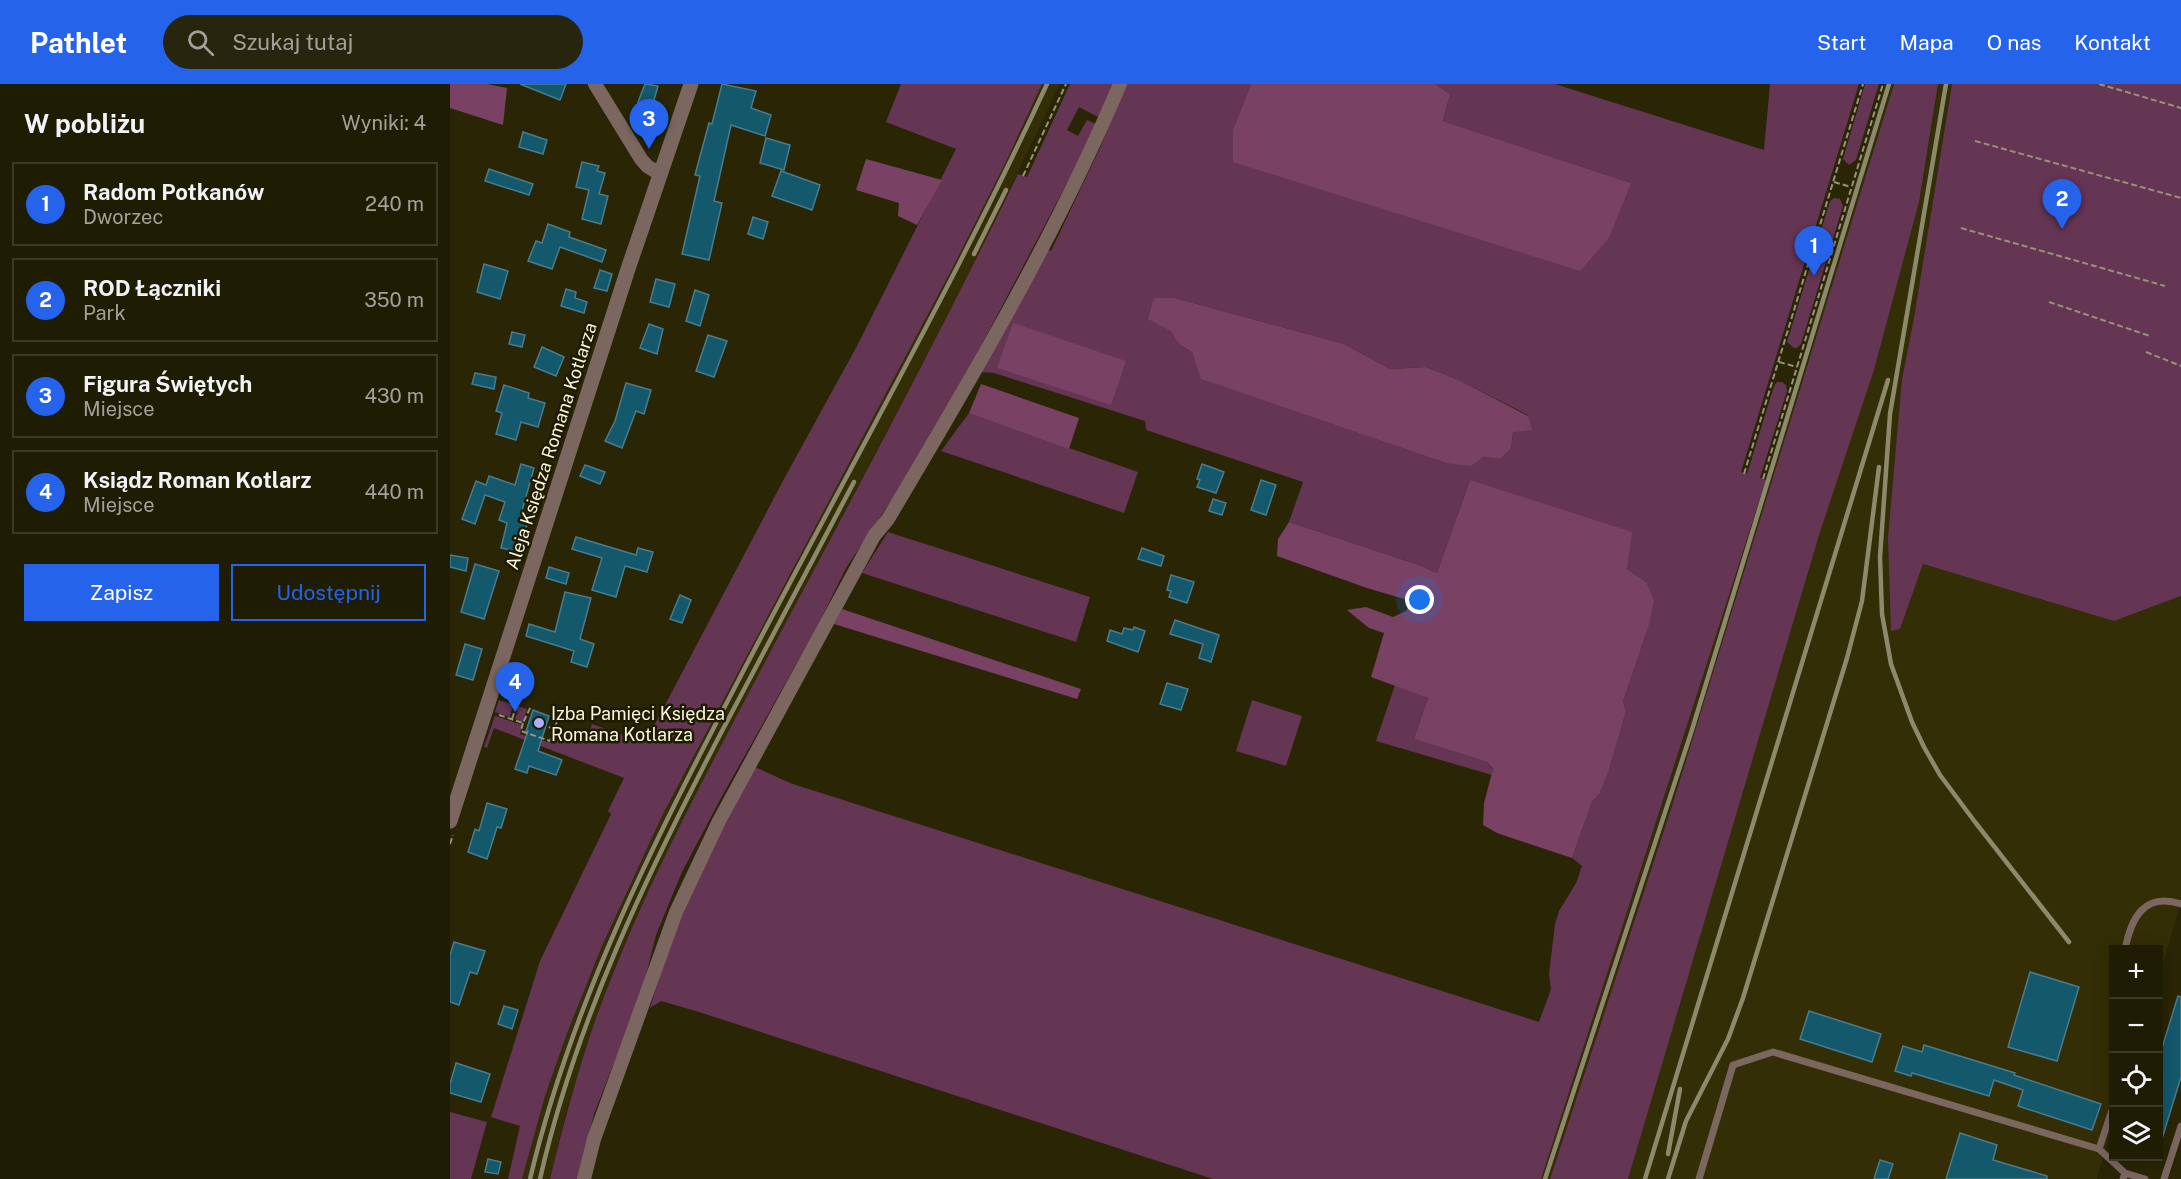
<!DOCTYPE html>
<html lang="pl">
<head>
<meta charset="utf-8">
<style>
	:root { --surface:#1f1c04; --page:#27250e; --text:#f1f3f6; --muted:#a1a19a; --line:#3c3a26; --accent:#2563eb }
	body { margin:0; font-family:"Public Sans",sans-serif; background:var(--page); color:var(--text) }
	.controls { position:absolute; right:18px; bottom:18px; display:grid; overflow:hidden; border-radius:0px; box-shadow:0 3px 15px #0003 }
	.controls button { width:54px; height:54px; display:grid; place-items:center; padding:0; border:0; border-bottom:2px solid var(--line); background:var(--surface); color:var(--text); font:30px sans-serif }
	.you { position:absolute; left:970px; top:516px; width:21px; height:21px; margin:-15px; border:4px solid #fff; border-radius:50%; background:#1a73e8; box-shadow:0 0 0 9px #1a73e833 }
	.badge { display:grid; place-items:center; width:39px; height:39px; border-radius:50%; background:var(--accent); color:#fff; font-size:20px; font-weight:700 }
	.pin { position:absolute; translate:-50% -50px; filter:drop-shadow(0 2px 3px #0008) }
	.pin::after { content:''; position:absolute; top:32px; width:21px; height:18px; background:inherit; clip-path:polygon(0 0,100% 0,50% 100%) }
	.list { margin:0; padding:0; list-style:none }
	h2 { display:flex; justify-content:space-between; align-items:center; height:78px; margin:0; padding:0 24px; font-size:26px }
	h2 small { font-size:20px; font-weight:400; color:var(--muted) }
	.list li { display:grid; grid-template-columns:39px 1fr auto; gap:18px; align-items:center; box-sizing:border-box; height:84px; margin:0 12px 12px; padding:0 12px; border:2px solid var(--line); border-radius:0px }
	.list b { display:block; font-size:22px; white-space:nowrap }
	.list p { margin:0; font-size:20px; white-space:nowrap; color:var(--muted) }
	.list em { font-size:20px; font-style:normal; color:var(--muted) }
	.actions { display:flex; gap:12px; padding:18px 24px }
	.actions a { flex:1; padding:14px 0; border:2px solid var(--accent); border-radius:0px; text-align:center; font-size:21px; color:var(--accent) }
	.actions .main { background:var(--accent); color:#fff }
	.icon { flex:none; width:33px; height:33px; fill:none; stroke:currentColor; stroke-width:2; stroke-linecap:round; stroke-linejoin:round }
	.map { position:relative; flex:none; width:1731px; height:1095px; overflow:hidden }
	header { display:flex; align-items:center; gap:36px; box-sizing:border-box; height:84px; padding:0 30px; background:var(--accent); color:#fff }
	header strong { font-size:28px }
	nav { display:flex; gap:33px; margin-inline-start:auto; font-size:21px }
	.search { width:420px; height:54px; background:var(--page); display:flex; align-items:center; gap:15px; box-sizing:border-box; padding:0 21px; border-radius:33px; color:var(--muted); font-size:22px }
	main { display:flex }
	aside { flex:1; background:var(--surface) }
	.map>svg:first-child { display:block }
</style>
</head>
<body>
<header>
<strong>Pathlet</strong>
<div class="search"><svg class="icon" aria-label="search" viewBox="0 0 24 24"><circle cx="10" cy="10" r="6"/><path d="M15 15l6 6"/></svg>Szukaj tutaj</div>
<nav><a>Start</a><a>Mapa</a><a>O nas</a><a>Kontakt</a></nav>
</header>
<main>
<aside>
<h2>W pobliżu<small>Wyniki: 4</small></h2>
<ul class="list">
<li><span class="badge">1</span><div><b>Radom Potkanów</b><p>Dworzec</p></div><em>240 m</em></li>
<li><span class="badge">2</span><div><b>ROD Łączniki</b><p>Park</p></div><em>350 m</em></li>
<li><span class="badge">3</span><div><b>Figura Świętych</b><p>Miejsce</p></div><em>430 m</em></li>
<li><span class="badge">4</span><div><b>Ksiądz Roman Kotlarz</b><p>Miejsce</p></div><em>440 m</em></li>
</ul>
<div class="actions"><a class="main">Zapisz</a><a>Udostępnij</a></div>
</aside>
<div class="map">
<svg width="1731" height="1095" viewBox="0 0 1731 1095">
	<rect width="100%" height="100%" fill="#292505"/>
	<g fill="#332e05">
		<polygon points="592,0 610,0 518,193 254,695 188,829 161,893 133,972 117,1025 100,1095 72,1095 95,1012 116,952 152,862 213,730 504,181 554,82"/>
		<polygon points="1435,0 1444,0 1222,722 1100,1095 1091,1095 1302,440"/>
		<polygon points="1488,0 1502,0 1464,234 1452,295 1450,545 1473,480 1664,537 1731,512 1731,818 1709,894 1708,866 1664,866 1663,1039 1647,1095 1178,1095 1370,448 1424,286 1469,118"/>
	</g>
	<g fill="#653554" fill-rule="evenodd">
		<polygon points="451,0 592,0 554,82 504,181 213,730 152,862 116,952 95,1012 72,1095 58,1095 70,1042 41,1033 90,877 161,730 158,727 174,694 44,644 37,664 34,663 45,632 72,641 70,650 101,659 104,651 127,660 132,651 139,650 142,640 195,659 335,393 407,262 506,65 436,38"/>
		<path d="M 620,0 L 664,0 L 650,34 L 629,23 L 617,46 L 628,52 L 637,36 L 646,40 L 635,65 L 513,296 L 456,394 L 396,484 L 367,543 L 271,714 L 232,788 L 206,851 L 192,907 L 144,1030 L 128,1095 L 100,1095 C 117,1026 135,958 162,892 C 207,778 267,670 324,561 C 407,405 491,249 568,90 L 577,93 Z"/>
		<path d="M 676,0 L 801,0 L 783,45 L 1181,99 L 993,37 L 1000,10 L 985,0 L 1105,0 L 1314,66 L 1320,0 L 1409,0 L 1291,388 L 1297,390 L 1324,302 L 1327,298 L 1332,298 L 1336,301 L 1337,307 L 1310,394 L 1316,396 L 1091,1095 L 763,1095 L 246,927 L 211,917 L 200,924 L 222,852 L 245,796 L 305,683 L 340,699 L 1089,938 L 1101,905 L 1099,890 L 1105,840 L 1109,827 L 1126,799 L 1132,782 L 1122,774 L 1142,718 L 1150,709 L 1176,627 L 1173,617 L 1181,592 L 1196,498 L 1177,485 L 1020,396 L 987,489 L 969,481 L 839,438 L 853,398 L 696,346 L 695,337 L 544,289 L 531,288 L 597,165 L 601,167 L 650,64 ZM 705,214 L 725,214 L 894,260 L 940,285 L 976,283 L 1011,297 L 1078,331 L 1063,348 L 1061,365 L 1050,375 L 1033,373 L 996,379 L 752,295 L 742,268 L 729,260 Z"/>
		<polygon points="1415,0 1429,0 1406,76 1399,81 1393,75"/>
		<polygon points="1444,0 1488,0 1469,118 1424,286 1370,448 1178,1095 1100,1095 1222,722"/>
		<polygon points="1502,0 1731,0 1731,512 1664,537 1473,480 1450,545 1441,547 1438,454 1452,295 1464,234"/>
		<polygon points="1384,114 1390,115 1393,122 1351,260 1347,264 1344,264 1337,258 1380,117"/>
		<polygon points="519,329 688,388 674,429 491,367"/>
		<polygon points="438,448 640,513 626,558 412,489"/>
		<polygon points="945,601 978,614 964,655 1037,678 1043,686 1042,691 926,657"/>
		<polygon points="49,616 77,625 73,638 65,635 68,627 62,624 60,633 45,628"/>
		<polygon points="802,616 852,632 836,682 786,667"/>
		<polygon points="0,1028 37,1038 21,1095 0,1095"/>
	</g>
	<g fill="#794265">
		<polygon points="0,0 37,0 57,4 53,41 0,24"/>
		<polygon points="801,0 985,0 1000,10 993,37 1181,99 1159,154 1130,187 783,78 783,45"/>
		<polygon points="416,75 492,96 467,141 448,132 449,119 406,106"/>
		<polygon points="704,214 725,214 894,260 940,285 976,283 1011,297 1078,332 1082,346 1063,348 1061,365 1050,375 1033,373 1021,382 996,379 751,295 742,268 729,260 721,247 698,235"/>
		<polygon points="563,239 676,277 661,321 547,284"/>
		<polygon points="531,300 629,334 619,365 519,329"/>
		<polygon points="1020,396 1182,448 1177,485 1196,498 1204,516 1199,540 1173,617 1176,627 1158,688 1150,709 1142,718 1122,774 1047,749 1033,741 1034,719 1043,685 1037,678 964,655 978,614 921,593 934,549 919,544 897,526 916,523 943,533 956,527 960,520 954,515 917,504 827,472 828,455 839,438 969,481 987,489"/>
		<polygon points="392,525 631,605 627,615 384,540"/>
	</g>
	<g fill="#14586c" stroke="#497c8e" stroke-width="1.5">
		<polygon points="70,0 116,0 110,16"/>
		<polygon points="195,0 208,2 202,23 188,18"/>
		<polygon points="272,0 306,7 301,24 321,31 315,52 281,41 264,117 272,119 259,176 232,170 250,92 245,91 259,39 262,40"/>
		<polygon points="73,48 97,56 93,70 69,63"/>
		<polygon points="316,54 340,61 334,86 310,79"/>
		<polygon points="132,78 149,82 147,87 155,89 149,110 158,112 151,140 132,135 139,106 126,103"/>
		<polygon points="39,85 83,100 79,111 35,97"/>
		<polygon points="331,87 370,101 362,126 322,112"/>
		<polygon points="303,133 318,138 313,155 298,150"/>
		<polygon points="98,140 120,148 119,153 156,166 152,178 110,163 102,185 78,177 86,157 92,159"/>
		<polygon points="34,180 58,187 50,215 27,208"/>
		<polygon points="150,186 162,190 157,207 144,204"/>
		<polygon points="206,195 225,200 219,223 200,218"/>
		<polygon points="116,205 126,208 125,214 137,218 134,229 111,222"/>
		<polygon points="245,206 259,211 250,242 236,237"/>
		<polygon points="199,240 213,245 207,270 190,264"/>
		<polygon points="62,248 75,251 72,263 59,260"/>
		<polygon points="258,251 277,257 264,293 246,287"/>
		<polygon points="92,263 114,273 106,292 84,283"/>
		<polygon points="25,289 46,293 44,305 22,300"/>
		<polygon points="176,299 201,306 194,330 186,327 172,364 155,357 165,337"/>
		<polygon points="54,301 79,309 78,314 95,319 88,343 71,338 66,356 46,350 52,329 46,327"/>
		<polygon points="71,380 84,384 72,427 80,429 70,468 51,464 57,439 49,436 55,418 35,411 25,440 12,435 26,397 36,401 39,392 65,401"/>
		<polygon points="752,380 774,388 766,409 747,403 750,396 747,395"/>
		<polygon points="135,381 155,388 150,400 130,392"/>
		<polygon points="811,396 826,401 816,431 801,426"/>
		<polygon points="763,415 776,419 772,431 759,427"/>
		<polygon points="126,453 186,471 188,464 203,468 197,488 175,482 166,513 142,506 152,474 122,465"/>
		<polygon points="692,464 714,472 711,482 688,475"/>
		<polygon points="0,471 18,474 16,487 0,483"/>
		<polygon points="25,480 49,487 34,535 11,528"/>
		<polygon points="99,483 119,489 116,500 96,494"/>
		<polygon points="721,491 744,498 737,519 719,513 721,507 717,506"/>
		<polygon points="115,508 141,514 130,555 144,560 137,583 121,578 124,567 76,552 79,540 105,548"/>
		<polygon points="230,511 241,516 232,539 220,535"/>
		<polygon points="725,536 769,551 761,578 749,574 753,560 720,550"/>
		<polygon points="684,543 695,547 688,568 657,557 660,546 672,550 674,544 683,546"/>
		<polygon points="15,560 32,565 23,596 6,591"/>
		<polygon points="717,599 738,605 731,626 710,620"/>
		<polygon points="83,626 99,632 88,667 112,676 106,691 79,682 77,689 65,685 78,647 76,647"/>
		<polygon points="37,719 57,725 51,744 47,743 37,775 18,768 25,745 29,747"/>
		<polygon points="4,858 35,867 27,890 20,888 9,921 0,918 0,871"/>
		<polygon points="1580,888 1629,903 1607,977 1558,963"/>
		<polygon points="1728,912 1731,913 1731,993 1711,1058 1708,1057 1708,977"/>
		<polygon points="54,922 68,926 62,945 48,940"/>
		<polygon points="1359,927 1431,950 1422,978 1350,955"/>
		<polygon points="1474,961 1565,989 1564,991 1651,1020 1642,1046 1568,1022 1573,1006 1544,996 1539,1012 1462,989 1461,992 1445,987 1453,962 1472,968"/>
		<polygon points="6,979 40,990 31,1018 0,1009 0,1000"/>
		<polygon points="1510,1049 1547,1061 1543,1076 1597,1092 1597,1095 1496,1095"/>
		<polygon points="38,1075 51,1078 48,1090 35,1088"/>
		<polygon points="1430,1076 1443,1080 1438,1095 1424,1095"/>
	</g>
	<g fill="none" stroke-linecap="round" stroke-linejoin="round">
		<g stroke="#969378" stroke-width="2" stroke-dasharray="6 3" stroke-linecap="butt">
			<polyline points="1649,0 1731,24"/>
			<polyline points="1525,57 1731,114"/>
			<polyline points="573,92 616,0"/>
			<polyline points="1384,98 1401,103"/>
			<polyline points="1511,144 1715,202"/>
			<polyline points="1599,218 1700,252"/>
			<polyline points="1696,268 1731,282"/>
			<polyline points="1329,278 1347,283"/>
			<polyline points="1294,390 1413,0"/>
			<polyline points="1313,395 1433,0"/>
			<polyline points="49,631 73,639 81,622"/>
			<polyline points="62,635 64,629"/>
			<polyline points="73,639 71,647 100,657 109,632"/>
			<polyline points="99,643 105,645"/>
			<polyline points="0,760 3,751"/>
		</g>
		<g stroke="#7b6760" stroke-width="7">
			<path d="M 1675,866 C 1681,834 1694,808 1731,820"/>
			<polyline points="1649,1065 1664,1020"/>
			<polyline points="1249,1095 1283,981 1323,968 1649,1065 1675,1089"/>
			<polyline points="1673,1095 1675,1089 1695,1095"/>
			<polyline points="1714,1095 1731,1042"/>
		</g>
		<g stroke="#7b6760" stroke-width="14">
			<polyline points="145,0 191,75 197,82 210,90"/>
			<path d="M 134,1095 L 144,1055 L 226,828 L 269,737 L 424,452 L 438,435 C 522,294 606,151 670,0"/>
		</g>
		<polyline stroke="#7b6760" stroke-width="15" points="0,737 178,185 241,0"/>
		<g stroke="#8c896d" stroke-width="4.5">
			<polyline points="1496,0 1440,330 1430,473 1432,530 1441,580 1462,638 1474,663 1490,691 1525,738 1619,858"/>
			<polyline points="524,170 556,106"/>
			<polyline points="1218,1070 1230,1005"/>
			<path d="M 80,1095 C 122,918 202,762 286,601 C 390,401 502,205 597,0"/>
			<path d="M 90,1095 C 126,936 197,790 272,647 C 316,564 360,481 404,398"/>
			<polyline points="1095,1095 1241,649 1439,0"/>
			<polyline points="1195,1095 1438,296"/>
			<polyline points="1218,1095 1236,1037 1278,955 1293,914 1397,574 1412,517 1429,383"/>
		</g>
	</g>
	<circle fill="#adaffb" stroke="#1f1b00" stroke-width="2" cx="89" cy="639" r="6"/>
	<g text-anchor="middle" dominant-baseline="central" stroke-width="5" stroke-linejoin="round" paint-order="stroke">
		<g font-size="18" fill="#f8f6df" stroke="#1f1b00">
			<text transform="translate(101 362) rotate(-72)">Aleja Księdza Romana Kotlarza</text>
		</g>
		<g font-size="18" fill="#f8f6df" stroke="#1f1b00" text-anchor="start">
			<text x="101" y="629">Izba Pamięci Księdza<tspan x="101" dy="21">Romana Kotlarza</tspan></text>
		</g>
	</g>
</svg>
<div class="controls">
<button>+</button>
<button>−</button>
<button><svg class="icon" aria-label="locate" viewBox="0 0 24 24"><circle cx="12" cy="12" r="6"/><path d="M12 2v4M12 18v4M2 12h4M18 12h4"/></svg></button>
<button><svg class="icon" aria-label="layers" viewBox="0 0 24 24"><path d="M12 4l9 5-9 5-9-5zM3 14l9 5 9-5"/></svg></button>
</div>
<div class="you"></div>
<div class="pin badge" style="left:1364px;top:192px">1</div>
<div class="pin badge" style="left:1612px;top:145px">2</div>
<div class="pin badge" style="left:199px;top:65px">3</div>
<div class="pin badge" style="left:65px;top:628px">4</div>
</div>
</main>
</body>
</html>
